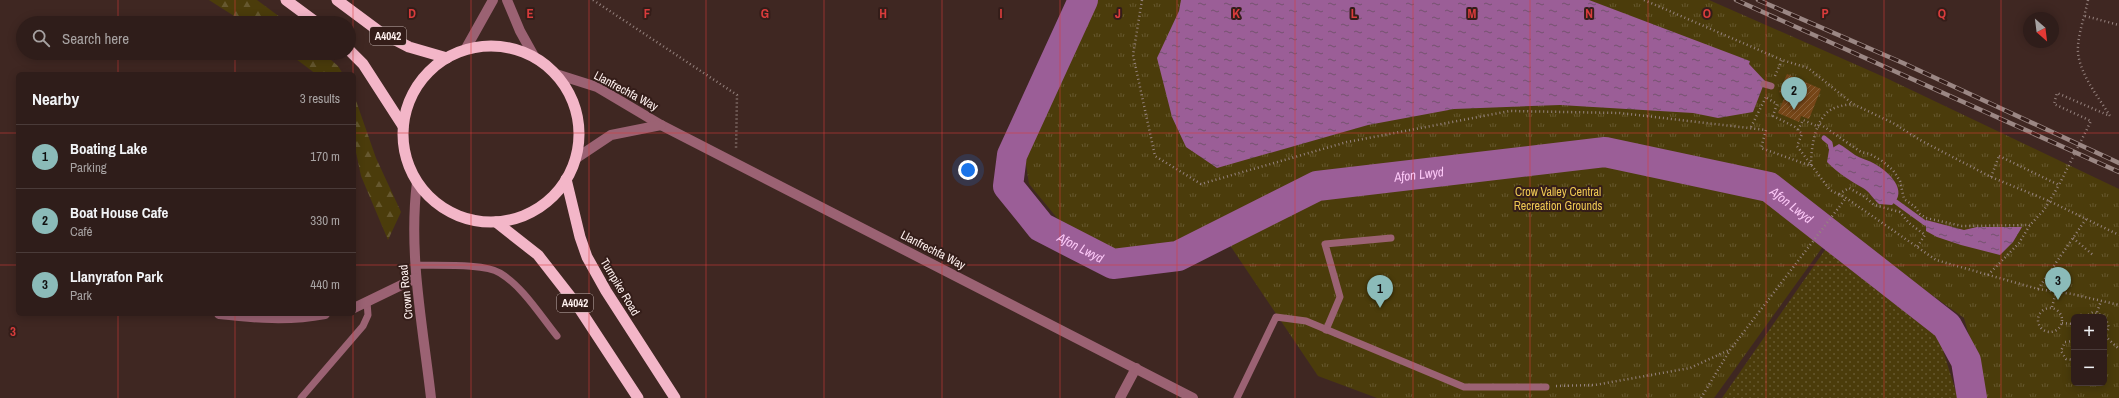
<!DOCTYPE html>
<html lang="en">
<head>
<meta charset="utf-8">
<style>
	:root { --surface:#2f1d1a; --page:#372623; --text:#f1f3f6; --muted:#a7a2a2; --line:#4a3b39; --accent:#8bbbb9 }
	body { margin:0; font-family:"Archivo Narrow",sans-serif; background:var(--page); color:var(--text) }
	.controls { position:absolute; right:12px; bottom:12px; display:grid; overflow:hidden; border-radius:6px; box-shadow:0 2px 10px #0003 }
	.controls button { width:36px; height:36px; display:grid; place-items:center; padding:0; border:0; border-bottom:1px solid var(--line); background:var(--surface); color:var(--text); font:20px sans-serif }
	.compass { position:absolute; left:2023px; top:12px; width:36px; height:36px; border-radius:50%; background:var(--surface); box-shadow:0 2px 10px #0003; rotate:152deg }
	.you { position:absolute; left:968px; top:170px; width:14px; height:14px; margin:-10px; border:3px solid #fff; border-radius:50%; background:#1a73e8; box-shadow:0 0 0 6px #1a73e833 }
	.badge { display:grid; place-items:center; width:26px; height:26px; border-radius:50%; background:var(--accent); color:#111; font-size:13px; font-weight:700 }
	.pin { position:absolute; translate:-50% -33px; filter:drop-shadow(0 1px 2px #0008) }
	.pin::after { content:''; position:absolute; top:21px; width:14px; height:12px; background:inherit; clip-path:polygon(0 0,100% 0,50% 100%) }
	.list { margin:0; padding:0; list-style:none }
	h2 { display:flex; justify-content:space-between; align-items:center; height:52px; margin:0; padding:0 16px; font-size:17px }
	h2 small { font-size:13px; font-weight:400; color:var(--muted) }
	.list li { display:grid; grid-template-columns:26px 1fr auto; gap:12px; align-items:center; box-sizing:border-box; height:64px; padding:0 16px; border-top:1px solid var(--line) }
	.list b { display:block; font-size:15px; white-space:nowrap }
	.list p { margin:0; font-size:13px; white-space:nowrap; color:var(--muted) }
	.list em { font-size:13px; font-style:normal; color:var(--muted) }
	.icon { flex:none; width:22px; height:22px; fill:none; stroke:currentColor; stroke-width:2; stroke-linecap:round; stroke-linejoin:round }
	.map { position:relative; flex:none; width:2119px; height:398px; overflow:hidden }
	.search { position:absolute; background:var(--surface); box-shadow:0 2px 10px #0003; left:16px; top:16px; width:340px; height:44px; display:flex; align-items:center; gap:10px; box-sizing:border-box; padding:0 14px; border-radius:22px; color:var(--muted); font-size:15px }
	.panel { position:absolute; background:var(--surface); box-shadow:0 2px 10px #0003; left:16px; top:72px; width:340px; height:244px; border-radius:6px }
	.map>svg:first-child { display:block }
</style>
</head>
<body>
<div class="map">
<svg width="2119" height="398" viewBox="0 0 2119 398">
	<defs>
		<pattern id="grass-dots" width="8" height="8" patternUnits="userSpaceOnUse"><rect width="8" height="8" fill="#4b3c0b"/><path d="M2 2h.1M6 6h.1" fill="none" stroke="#66582f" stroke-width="1.8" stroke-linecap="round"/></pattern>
		<pattern id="forest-firs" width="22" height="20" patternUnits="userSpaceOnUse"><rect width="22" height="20" fill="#4b3c0b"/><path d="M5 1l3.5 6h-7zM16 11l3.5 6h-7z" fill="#66582f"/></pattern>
		<pattern id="park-tufts" width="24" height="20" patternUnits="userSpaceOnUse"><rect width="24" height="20" fill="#4b3c0b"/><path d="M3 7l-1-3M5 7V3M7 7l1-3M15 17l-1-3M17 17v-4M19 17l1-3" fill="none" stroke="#66582f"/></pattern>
		<pattern id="water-ripples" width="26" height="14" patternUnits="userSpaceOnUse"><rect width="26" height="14" fill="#9b5e97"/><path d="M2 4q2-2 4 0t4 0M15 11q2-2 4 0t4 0" fill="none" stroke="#74536f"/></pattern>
		<pattern id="building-hatch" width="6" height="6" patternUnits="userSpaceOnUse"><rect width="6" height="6" fill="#764618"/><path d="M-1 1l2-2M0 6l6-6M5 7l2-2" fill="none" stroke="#8b613a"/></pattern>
	</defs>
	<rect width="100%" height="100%" fill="#3f2722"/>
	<polygon fill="url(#grass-dots)" points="1827,247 1939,338 1958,398 1722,398"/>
	<g fill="url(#forest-firs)">
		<polygon points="209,0 257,0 288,23 245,23"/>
		<polygon points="288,53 323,53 338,66 343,74 316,74"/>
		<polygon points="354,95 376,158 401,212 388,240 361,176 354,143"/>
	</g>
	<path fill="url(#park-tufts)" fill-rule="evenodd" d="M 1093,0 L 1709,0 L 1884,77 L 2119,189 L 2119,398 L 1987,398 L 1964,318 L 1837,227 L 1714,398 L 1377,398 L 1318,376 L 1219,229 L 1172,252 L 1117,258 L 1062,224 L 1029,184 L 1024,151 L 1092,12 ZM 2074,317 L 2104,317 L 2104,383 L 2074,383 Z"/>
	<g fill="url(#water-ripples)">
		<polygon points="1181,0 1589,0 1750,61 1749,64 1765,81 1753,112 1718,118 1693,113 1560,105 1454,109 1368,125 1217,168 1186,147 1172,117 1157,58 1179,11"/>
		<path d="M 1839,144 C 1845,147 1849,151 1855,155 C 1861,159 1869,160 1875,164 C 1889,172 1909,191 1892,205 L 1879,204 C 1874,200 1869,191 1863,188 C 1850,181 1838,173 1827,162 L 1829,150 Z"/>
		<polygon points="1926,220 1964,230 1977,227 2022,227 2013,242 2000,255 1961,245 1937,237 1926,231"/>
	</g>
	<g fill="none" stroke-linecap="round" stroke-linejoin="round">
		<g stroke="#9b5e97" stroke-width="5">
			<polyline points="1824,138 1830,143 1831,148"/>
			<polyline points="1896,202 1925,223"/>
		</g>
		<path stroke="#9b5e97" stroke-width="30" id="s1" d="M 1083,0 L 1012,155 L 1008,186 L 1041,227 L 1113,264 L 1178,256 L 1317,186 L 1605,152 L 1769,187 L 1947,326 L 1966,361 L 1972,398"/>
	</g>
	<polygon fill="url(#building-hatch)" points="1787,74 1821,89 1809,119 1801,116 1799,122 1778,113 1786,94 1779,92"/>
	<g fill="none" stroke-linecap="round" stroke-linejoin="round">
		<g stroke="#96837f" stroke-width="2.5" stroke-dasharray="1 3" stroke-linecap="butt">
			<polyline points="593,0 737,95 736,150"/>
			<polyline points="1142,0 1133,55 1155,156 1201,184 1347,142 1510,111 1620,113 1766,130 1761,148 1811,166"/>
			<polyline points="1644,0 1782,60 1808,68 1853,104 1893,123 1920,140 1991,177 2049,201 2119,235"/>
			<path d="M 2088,0 C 2085,15 2079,31 2078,46 C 2076,70 2098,96 2110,116"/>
			<polyline points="2085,16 2119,25"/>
			<polyline points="1775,76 1782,60"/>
			<polyline points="1767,98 1777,104 1773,116 1795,127 1802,134 1797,146 1830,190 1846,198 1936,260 2038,289 2086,219"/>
			<polyline points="1820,124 1861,152 1870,154 1882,161 1893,170 1900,181 1904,199 1915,207 1920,214 1926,218 1962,226 2030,225"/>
			<polyline points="1751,127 1766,97"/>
			<polyline points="1798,130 1803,120 1819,127"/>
			<path d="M 1811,165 C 1811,148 1815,121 1829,111 C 1836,106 1845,105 1853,104"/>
			<polyline points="1991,177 1999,156"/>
			<polyline points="1839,194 1849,188 1865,197 1874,205 1900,212 1909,223 1925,235 1917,247"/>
			<polyline points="2073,238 2093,255"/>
			<polyline points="1988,275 2019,243 2030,225 2044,210 2059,185"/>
			<polyline points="2038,289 2072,294 2119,305"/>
			<polyline points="2052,307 2056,292"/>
			<circle cx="2050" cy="320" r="12"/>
			<polyline points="2097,312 2101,301"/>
			<polyline points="2085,317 2093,312 2105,316 2109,328 2104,336"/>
			<polyline points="2062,323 2074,324"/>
			<polyline points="2105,336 2119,349"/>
			<polyline points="2074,341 2065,342 2061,351 2066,359 2074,360"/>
			<polyline points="1556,386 1595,385 1690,368 1729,350"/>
			<polyline points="1701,398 1730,350 1846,198"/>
		</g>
		<g stroke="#9b6273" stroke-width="7">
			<polyline points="1764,84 1771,86"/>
			<path d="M 415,265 C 435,266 484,263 500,273 C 523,287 540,315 557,336"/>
			<polyline points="1326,330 1340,297 1325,244 1391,238"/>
			<polyline points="301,398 363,326 368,315 367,302"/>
			<polyline points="1237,398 1276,317 1306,321 1464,387 1546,387"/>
		</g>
		<g stroke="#9b6273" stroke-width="10">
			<path d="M 417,182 C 408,254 423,327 431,398"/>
			<polyline points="354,308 416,278"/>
			<path d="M 219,314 C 255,318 289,321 325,314"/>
			<polyline points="1120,398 1136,368"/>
		</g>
		<g stroke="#9b6273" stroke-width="10">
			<polyline points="507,0 520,31 535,58"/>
			<polyline points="465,50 493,0"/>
			<polyline points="556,74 597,87 661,125 1193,398"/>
			<polyline points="575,159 611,135 661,125"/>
		</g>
		<g stroke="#f3b6c8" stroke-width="11">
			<polyline points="286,0 317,23"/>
			<polyline points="337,0 380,32 409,47 447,58"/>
			<circle cx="491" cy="134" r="88"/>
			<polyline points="349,50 363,64 403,126"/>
			<polyline points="566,179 580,237 587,257 606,291 675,398"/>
			<polyline points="496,222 538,255 577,305 638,398"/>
		</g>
		<defs>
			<g id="rail">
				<polyline points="1736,0 2119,172"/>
				<polyline points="1758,0 1903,63 2119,163"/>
			</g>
		</defs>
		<use href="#rail" stroke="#9b8784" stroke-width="4.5"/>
		<use href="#rail" stroke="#341d19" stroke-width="3" stroke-dasharray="9" stroke-linecap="butt"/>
		<polyline stroke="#96837f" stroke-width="2.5" stroke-dasharray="1 3" stroke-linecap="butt" points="1999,156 2059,185 2091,121 2054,104 2057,93 2110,116"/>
	</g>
	<path fill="none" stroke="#da3c3c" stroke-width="1" stroke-opacity="0.55" d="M 118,0 L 118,23M 235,0 L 235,23M 353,0 L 353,74M 471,0 L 471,398M 589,0 L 589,398M 706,0 L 706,398M 824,0 L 824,398M 942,0 L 942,398M 1060,0 L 1060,398M 1177,0 L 1177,398M 1295,0 L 1295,398M 1413,0 L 1413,398M 1530,0 L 1530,398M 1648,0 L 1648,398M 1766,0 L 1766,398M 1884,0 L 1884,398M 2001,0 L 2001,398M 118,53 L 118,74M 235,53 L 235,74M 0,133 L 18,133M 354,133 L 2119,133M 0,265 L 18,265M 354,265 L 2119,265M 118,314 L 118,398M 235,314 L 235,398M 353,314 L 353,398"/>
	<g text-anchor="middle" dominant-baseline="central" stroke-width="4" stroke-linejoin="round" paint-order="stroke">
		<g fill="#341d19" stroke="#c1b1ae" stroke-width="1">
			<rect x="370" y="27" width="36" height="18" rx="3"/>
			<rect x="557" y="294" width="36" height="18" rx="3"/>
		</g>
		<g font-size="11" font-weight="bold" fill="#fef0ee">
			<text x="388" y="36">A4042</text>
			<text x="575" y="303">A4042</text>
		</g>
		<g font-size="12" fill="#fef0ee" stroke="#341d19">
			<text transform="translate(626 91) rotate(28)">Llanfrechfa Way</text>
			<text transform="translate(933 250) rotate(27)">Llanfrechfa Way</text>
			<text transform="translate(620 287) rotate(59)">Turnpike Road</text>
			<text transform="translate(406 292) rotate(-96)">Crown Road</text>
		</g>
		<g font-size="12" fill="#edc752" stroke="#341d19">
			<text x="1558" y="192">Crow Valley Central<tspan x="1558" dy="14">Recreation Grounds</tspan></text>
		</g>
		<g font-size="13" font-style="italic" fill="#fdc9f8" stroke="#341d19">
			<text stroke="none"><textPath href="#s1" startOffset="659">Afon Lwyd</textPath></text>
			<text stroke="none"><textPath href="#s1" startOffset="1043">Afon Lwyd</textPath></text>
			<text stroke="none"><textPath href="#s1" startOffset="299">Afon Lwyd</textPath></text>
		</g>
	</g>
	<g font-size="13" text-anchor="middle" font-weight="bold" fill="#da3c3c" stroke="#341d19" stroke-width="4" stroke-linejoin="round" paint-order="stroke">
		<text x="412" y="18">D</text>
		<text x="530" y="18">E</text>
		<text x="647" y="18">F</text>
		<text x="765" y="18">G</text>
		<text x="883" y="18">H</text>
		<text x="1001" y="18">I</text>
		<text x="1118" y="18">J</text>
		<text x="1236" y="18">K</text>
		<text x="1354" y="18">L</text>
		<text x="1472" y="18">M</text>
		<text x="1589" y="18">N</text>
		<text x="1707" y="18">O</text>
		<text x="1825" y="18">P</text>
		<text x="1942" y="18">Q</text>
		<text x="13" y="336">3</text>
	</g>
</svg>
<div class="controls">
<button>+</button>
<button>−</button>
</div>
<svg class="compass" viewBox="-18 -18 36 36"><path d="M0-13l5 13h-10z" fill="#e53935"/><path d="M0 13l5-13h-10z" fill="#a7a2a2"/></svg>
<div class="you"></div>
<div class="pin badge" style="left:1380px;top:308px">1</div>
<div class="pin badge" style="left:1794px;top:110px">2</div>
<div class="pin badge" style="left:2058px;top:300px">3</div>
<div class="search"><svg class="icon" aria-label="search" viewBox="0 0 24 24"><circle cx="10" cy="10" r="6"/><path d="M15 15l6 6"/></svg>Search here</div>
<section class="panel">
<h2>Nearby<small>3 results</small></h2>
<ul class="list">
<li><span class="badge">1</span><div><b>Boating Lake</b><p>Parking</p></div><em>170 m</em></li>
<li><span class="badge">2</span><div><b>Boat House Cafe</b><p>Café</p></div><em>330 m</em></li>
<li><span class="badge">3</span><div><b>Llanyrafon Park</b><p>Park</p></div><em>440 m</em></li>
</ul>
</section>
</div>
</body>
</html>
